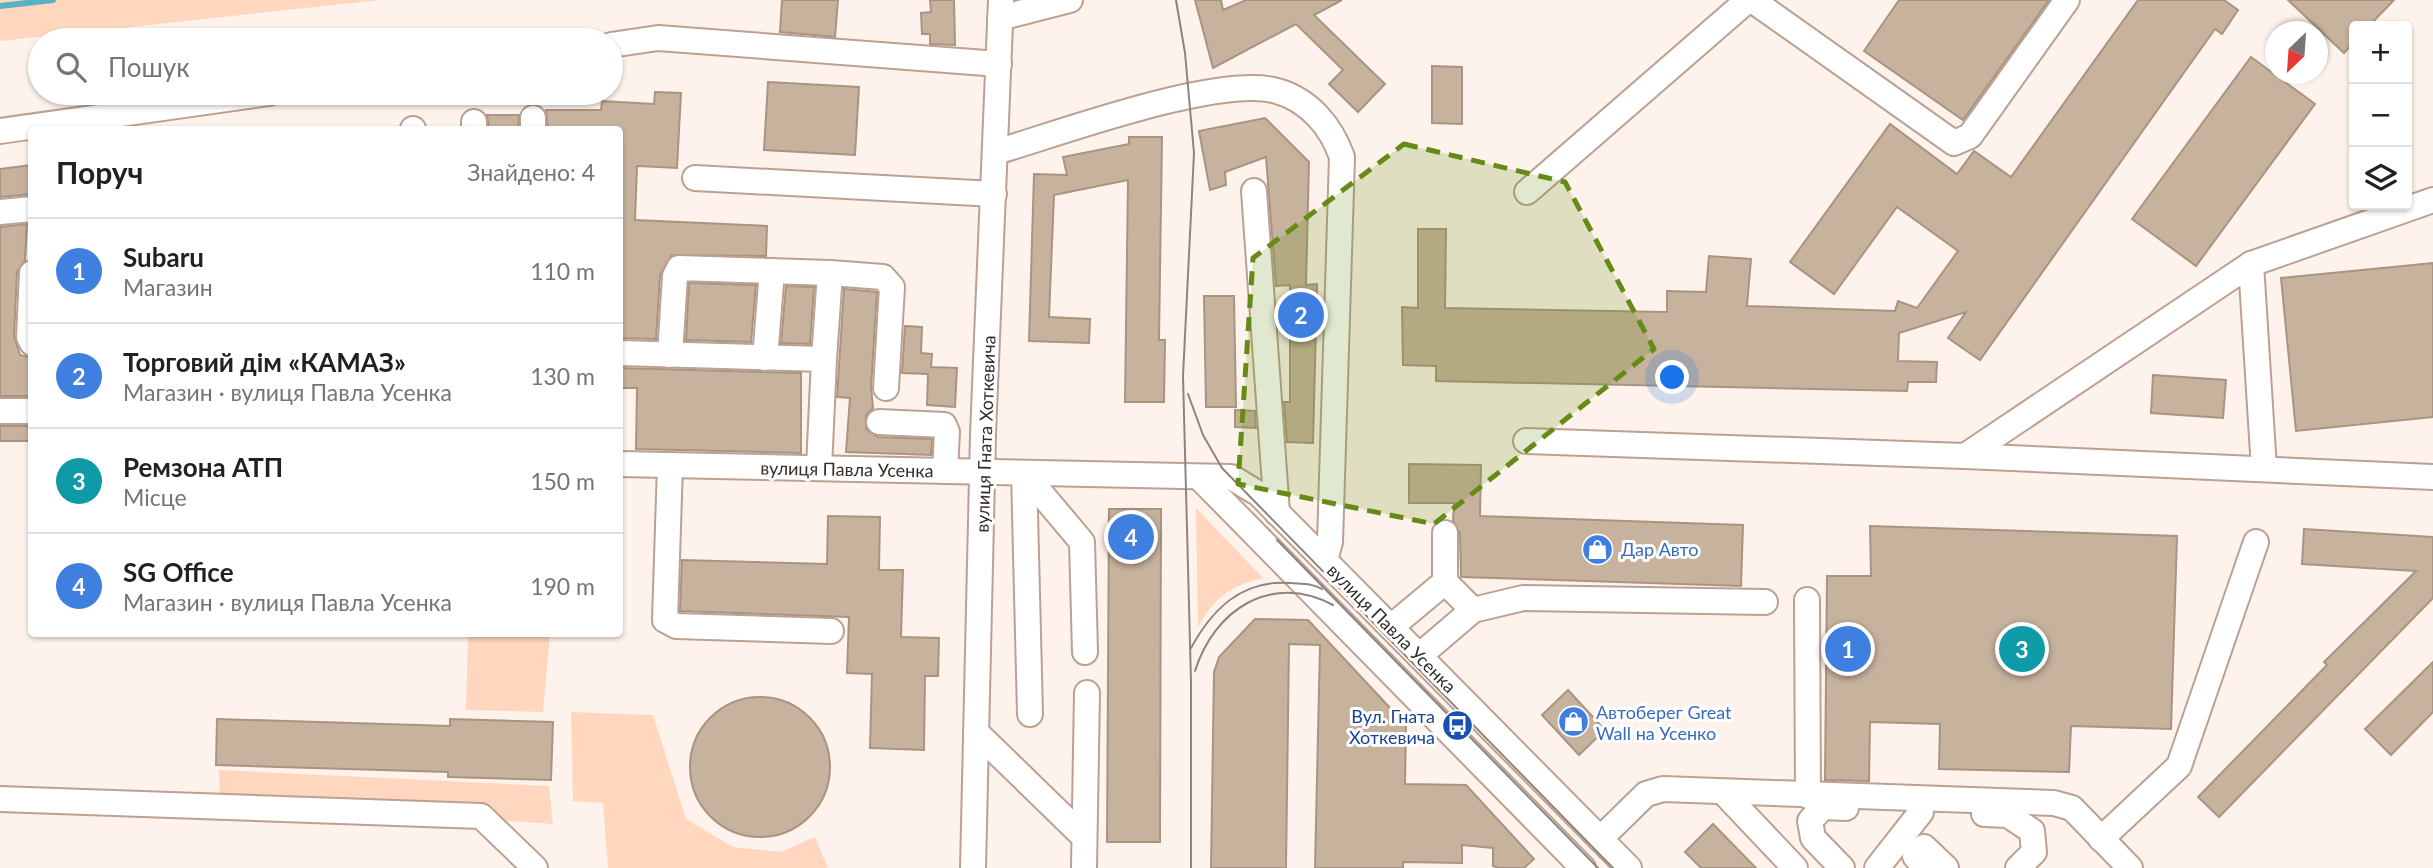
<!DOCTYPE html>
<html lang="uk">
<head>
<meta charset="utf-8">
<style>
	:root { --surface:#fff; --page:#f6f6f6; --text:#202124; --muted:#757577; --line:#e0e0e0; --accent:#7c3aed }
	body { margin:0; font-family:Lato,sans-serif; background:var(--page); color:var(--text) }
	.controls { position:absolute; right:21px; top:21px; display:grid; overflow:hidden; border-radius:7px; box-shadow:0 2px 5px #0004 }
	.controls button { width:63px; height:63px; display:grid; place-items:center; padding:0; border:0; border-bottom:2px solid var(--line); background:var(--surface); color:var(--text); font:35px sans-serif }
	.compass { position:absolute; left:2265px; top:21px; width:63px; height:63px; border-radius:50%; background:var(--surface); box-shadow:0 2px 5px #0004; rotate:205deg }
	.you { position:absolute; left:1673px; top:378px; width:24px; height:24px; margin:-18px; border:5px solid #fff; border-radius:50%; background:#1a73e8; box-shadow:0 0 0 10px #1a73e833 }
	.badge { display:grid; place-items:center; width:46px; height:46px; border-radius:50%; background:var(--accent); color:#fff; font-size:23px; font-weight:700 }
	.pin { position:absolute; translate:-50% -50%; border:4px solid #fff; box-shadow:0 2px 7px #0006 }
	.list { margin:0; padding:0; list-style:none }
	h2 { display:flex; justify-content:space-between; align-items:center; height:91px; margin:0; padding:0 28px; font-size:30px }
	h2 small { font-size:23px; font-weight:400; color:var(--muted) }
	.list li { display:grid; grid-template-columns:46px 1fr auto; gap:21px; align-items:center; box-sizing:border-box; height:105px; padding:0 28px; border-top:2px solid var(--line) }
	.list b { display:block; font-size:26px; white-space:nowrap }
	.list p { margin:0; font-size:23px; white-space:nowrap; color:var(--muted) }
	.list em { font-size:23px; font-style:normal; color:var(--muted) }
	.icon { flex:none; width:38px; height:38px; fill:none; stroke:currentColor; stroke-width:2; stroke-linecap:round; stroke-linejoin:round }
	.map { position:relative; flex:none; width:2433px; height:868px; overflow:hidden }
	.search { position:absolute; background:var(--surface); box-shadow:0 2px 5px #0004; left:28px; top:28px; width:595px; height:77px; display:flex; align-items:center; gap:18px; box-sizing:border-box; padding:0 24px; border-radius:38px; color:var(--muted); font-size:26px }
	.panel { position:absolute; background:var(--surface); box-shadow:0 2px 5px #0004; left:28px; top:126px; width:595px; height:511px; border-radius:7px }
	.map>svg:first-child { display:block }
</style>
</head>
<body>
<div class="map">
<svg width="2433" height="868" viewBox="0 0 2433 868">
	<rect width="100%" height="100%" fill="#fef3ec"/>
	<g fill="#ffd6be">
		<polygon points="0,0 380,0 0,41"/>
		<path d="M 1196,508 L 1263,578 C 1231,585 1213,599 1198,627 Z"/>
		<polygon points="468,634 550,634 543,712 466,710"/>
		<polygon points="571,712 653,715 686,819 733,847 781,852 815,837 828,868 608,868 603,803 573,801"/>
		<polygon points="219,770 549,786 553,824 220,802"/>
	</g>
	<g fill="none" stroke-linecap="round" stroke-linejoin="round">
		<polyline stroke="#5ab0c4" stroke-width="6" points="0,6 53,0"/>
	</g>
	<g fill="#c7b29e" stroke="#a89480" stroke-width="2">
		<polygon points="782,0 838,0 835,37 780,32"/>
		<polygon points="930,0 954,0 955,45 930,44 930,34 922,34 921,13 931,12"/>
		<polygon points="1195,0 1221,0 1223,10 1246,0 1342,0 1314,15 1385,84 1358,112 1329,84 1343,70 1296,24 1213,68"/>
		<polygon points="1899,0 2049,0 1963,120 1864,51"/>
		<polygon points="2138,0 2224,0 2238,10 2222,34 2215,29 1980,360 1948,338 1966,312 1899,333 1898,361 1937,362 1936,382 1908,382 1907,391 1436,381 1436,366 1403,365 1402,307 1418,308 1418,229 1446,229 1445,308 1667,312 1667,291 1706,292 1709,256 1751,259 1747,306 1895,311 1898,301 1917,308 1958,251 1897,207 1834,294 1790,262 1890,124 1957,174 1974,151 2011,177"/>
		<polygon points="2288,0 2394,0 2369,26 2354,26 2354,42 2344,53"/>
		<polygon points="2251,57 2315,104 2196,266 2132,219"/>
		<polygon points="1432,66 1462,67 1462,124 1432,123"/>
		<polygon points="768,82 859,87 855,155 764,150"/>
		<polygon points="655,92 681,93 677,168 637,166 635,220 767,226 766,256 672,255 660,275 656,339 620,338 620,130 548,130 546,110 601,110 602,101 654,104"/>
		<polygon points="487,115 519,115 518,130 489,130"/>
		<polygon points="1265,118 1309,162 1306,285 1317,284 1313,443 1287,442 1284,402 1290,402 1290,285 1276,286 1266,157 1225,172 1226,185 1210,190 1199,131"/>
		<polygon points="1129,137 1162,137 1159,340 1165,340 1164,402 1125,402 1128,180 1054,195 1049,317 1090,319 1089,343 1029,341 1034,174 1067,175 1063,157 1129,144"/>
		<polygon points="32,165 32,194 0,197 0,169"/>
		<polygon points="27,224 25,260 17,272 14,336 20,355 32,358 32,396 0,396 0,227"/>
		<polygon points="2433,263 2433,417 2296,431 2281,278"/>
		<polygon points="689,283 756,285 751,342 686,340"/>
		<polygon points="786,286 814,287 810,344 781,343"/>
		<polygon points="844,289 877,292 871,387 873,408 866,415 866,429 878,437 932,439 931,455 846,452 850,398 837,397"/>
		<polygon points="1204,296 1234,296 1236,407 1206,407"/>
		<polygon points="905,326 922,327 921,353 932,354 931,367 957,368 955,407 927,405 928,374 902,373"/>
		<polygon points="620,368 801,373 801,453 636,449 637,388 620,388"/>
		<polygon points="2153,375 2226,380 2223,418 2151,413"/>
		<polygon points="1235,410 1255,411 1256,428 1235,427"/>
		<rect x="0" y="426" width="32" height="15"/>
		<polygon points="1409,464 1481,465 1480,516 1743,525 1741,586 1461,577 1460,533 1453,521 1454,503 1409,503"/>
		<polygon points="1109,509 1161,509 1160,842 1107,842"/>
		<polygon points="828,516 880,517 879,570 903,570 901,637 939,638 938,676 925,676 924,750 870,748 872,674 847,673 849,617 680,611 682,560 827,564"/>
		<polygon points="1870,526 2177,536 2171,729 2071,726 2069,772 1939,769 1940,724 1870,722 1869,781 1825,780 1827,576 1871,576"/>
		<polygon points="2304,529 2433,537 2433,598 2219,817 2198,797 2327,665 2324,662 2416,571 2302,564"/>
		<polygon points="1255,619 1308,620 1406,725 1405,784 1466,785 1534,859 1524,868 1499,868 1493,866 1493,848 1462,845 1462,863 1403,862 1403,868 1315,868 1320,645 1289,644 1286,868 1211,868 1214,672 1219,657"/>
		<polygon points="2433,662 2433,712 2391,755 2365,729"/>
		<polygon points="1568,690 1605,730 1579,755 1542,715"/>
		<circle cx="760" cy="767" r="70"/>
		<polygon points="217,719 450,726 450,719 553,722 551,780 448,777 448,772 216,765"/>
		<polygon points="1713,824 1756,868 1701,868 1685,852"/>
	</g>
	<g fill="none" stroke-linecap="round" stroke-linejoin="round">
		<defs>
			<g id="minor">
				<polyline points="1752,0 1954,143 1970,136 2067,0"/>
				<polyline points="1000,18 1070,0"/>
				<polyline points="611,45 658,38 999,64"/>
				<polyline points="533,118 533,130"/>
				<polyline points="413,129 413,130"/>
				<polyline points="474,130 474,122"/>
				<polyline points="0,131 269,93"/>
				<path d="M 996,152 C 1058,134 1220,74 1277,91 C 1309,100 1331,126 1342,157 L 1330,542 L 1325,560"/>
				<polyline points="695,178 994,194"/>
				<polyline points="1254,191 1277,513"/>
				<polyline points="1527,192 1748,0"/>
				<polyline points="0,212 32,209"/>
				<polyline points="2251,264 2264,469"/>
				<polyline points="32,273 29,337 32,343"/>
				<polyline points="620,353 824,359 819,468"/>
				<polyline points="670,355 675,276 679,268 830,273"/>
				<polyline points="765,358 772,271"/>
				<polyline points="824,359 830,273 883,277 892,287 886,388"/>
				<polyline points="0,411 32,411"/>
				<polyline points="879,422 944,425 947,432 945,471"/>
				<polyline points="1526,441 1965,456 2251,264 2433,200"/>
				<polyline points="1965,456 2433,477"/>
				<polyline points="620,464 1231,477 1259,494 1629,868"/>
				<polyline points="670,465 665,620 676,626 831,631"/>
				<polyline points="1024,473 1030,714"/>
				<polyline points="1024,473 1082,542 1085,652"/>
				<polyline points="1199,477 1583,868"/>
				<polyline points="1445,533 1445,582"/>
				<polyline points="1807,600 1808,796"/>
				<polyline points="1391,627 1445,582 1473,610"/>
				<polyline points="1419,656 1473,610 1523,598 1765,602"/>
				<polyline points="976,732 1084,837"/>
				<polyline points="1724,793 1795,868"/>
				<polyline points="0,799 481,816 535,868"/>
				<polyline points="1984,814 2008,815 2032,831 2034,852 2018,868"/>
				<polyline points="1600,839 1646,794 1663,789 2054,803 2072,808 2130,868"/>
				<polyline points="2101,839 2179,766 2256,542"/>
				<polyline points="973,868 983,434 1001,0"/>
				<polyline points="1084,868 1087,693"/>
				<polyline points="1842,868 1813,838 1810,821 1823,807 1846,808"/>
				<polyline points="1877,868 1921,812"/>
				<polyline points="1925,868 1915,856 1924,847 1946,868"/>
			</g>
		</defs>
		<use href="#minor" stroke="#bba192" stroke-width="28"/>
		<use href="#minor" stroke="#fff" stroke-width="24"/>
		<g stroke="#8e847d" stroke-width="2">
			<polyline points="1176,0 1185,53 1194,153 1183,376 1191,682 1191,868"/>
			<polyline points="1188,394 1203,435 1222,468 1613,868"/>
			<polyline points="1277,540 1598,868"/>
			<path d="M 1191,648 C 1212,609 1242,579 1290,583 C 1302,584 1312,583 1322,589"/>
			<path d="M 1195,671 C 1214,610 1271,572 1333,605"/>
		</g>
	</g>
	<path fill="#658b16" fill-opacity="0.2" stroke="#658b16" stroke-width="5" stroke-dasharray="14 9" stroke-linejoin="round" d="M 1404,144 L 1565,182 L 1654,349 L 1434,524 L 1238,484 L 1253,258 Z"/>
	<defs>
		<symbol id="shop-disc" viewBox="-11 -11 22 22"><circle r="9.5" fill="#3f7fe0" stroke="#fff"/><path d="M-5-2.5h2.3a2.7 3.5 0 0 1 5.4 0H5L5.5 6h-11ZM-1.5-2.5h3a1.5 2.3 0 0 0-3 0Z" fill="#fff"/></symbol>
		<symbol id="bus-disc" viewBox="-11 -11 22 22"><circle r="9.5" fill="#1a4fb4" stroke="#fff"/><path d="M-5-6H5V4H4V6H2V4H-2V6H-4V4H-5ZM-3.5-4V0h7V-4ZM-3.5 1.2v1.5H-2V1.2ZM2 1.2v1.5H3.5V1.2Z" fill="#fff"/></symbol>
	</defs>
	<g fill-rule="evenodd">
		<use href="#shop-disc" x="1580" y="532" width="35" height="35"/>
		<use href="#shop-disc" x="1556" y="704" width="35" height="35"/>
		<use href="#bus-disc" x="1440" y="708" width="35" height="35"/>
	</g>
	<g text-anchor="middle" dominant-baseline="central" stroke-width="6" stroke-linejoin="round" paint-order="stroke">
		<g font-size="18" fill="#362c26" stroke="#fff">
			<text transform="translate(985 434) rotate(-88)">вулиця Гната Хоткевича</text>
			<text transform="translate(847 469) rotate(1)">вулиця Павла Усенка</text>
			<text transform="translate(1392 628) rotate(45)">вулиця Павла Усенка</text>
		</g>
		<g font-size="18" fill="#366cbe" stroke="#fff" text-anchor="start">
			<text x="1621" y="549">Дар Авто</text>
			<text x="1596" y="712">Автоберег Great<tspan x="1596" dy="21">Wall на Усенко</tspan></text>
		</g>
		<g font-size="18" fill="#164399" stroke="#fff" text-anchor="end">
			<text x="1435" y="716">Вул. Гната<tspan x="1435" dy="21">Хоткевича</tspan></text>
		</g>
	</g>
</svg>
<div class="controls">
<button>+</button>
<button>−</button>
<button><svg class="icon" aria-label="layers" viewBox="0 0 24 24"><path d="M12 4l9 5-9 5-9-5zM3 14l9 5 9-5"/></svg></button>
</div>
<svg class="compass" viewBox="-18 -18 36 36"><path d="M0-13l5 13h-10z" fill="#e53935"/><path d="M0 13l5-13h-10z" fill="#757577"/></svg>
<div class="you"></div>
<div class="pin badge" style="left:1848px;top:649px;background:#3f7fe0">1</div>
<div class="pin badge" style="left:1301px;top:315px;background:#3f7fe0">2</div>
<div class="pin badge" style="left:2022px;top:649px;background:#0f9aa8">3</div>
<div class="pin badge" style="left:1131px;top:537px;background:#3f7fe0">4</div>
<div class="search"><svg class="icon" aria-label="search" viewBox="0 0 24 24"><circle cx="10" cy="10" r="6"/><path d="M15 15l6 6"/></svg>Пошук</div>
<section class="panel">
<h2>Поруч<small>Знайдено: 4</small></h2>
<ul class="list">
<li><span class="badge" style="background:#3f7fe0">1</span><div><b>Subaru</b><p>Магазин</p></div><em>110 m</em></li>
<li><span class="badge" style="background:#3f7fe0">2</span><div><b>Торговий дім «КАМАЗ»</b><p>Магазин · вулиця Павла Усенка</p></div><em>130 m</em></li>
<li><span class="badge" style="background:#0f9aa8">3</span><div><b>Ремзона АТП</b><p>Місце</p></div><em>150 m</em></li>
<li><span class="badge" style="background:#3f7fe0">4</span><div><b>SG Office</b><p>Магазин · вулиця Павла Усенка</p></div><em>190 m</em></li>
</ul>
</section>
</div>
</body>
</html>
